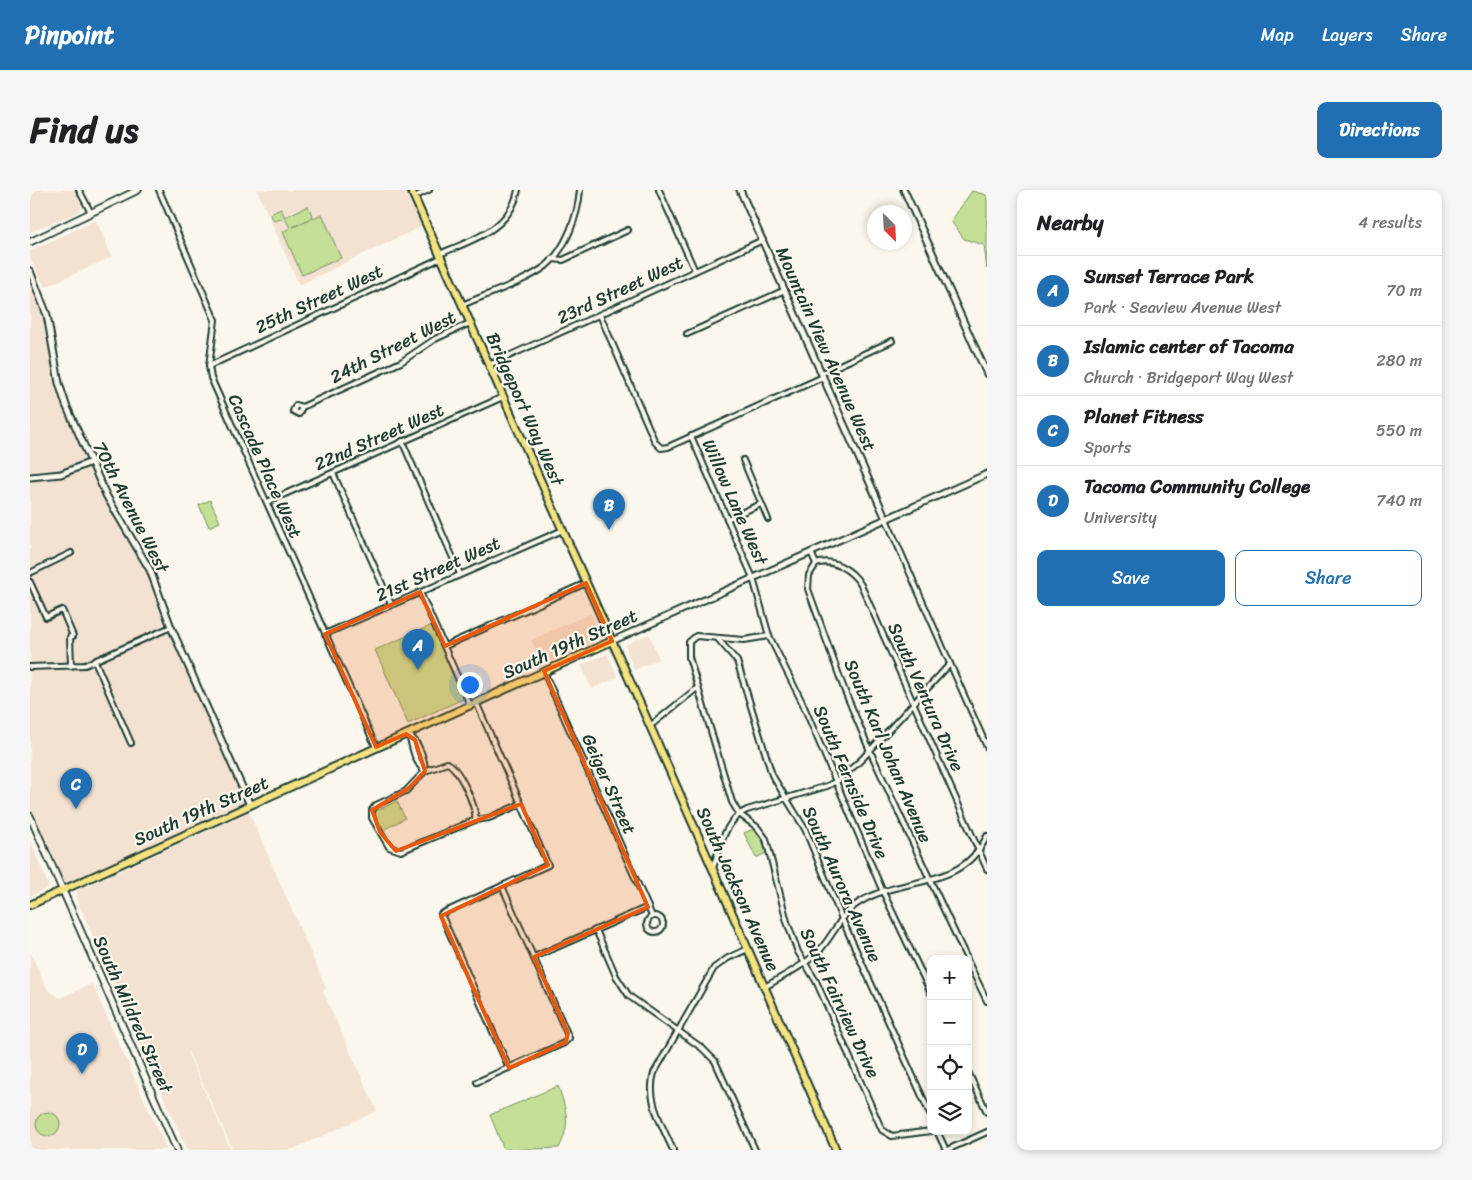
<!DOCTYPE html>
<html lang="en">
<head>
<meta charset="utf-8">
<style>
	:root { --surface:#fff; --page:#f6f6f6; --text:#202124; --muted:#757577; --line:#e0e0e0; --accent:#1f6fb2 }
	body { margin:0; font-family:Sriracha,sans-serif; background:var(--page); color:var(--text) }
	.controls { position:absolute; right:15px; bottom:15px; display:grid; overflow:hidden; border-radius:10px; box-shadow:0 2px 8px #0003 }
	.controls button { width:45px; height:45px; display:grid; place-items:center; padding:0; border:0; border-bottom:1px solid var(--line); background:var(--surface); color:var(--text); font:25px sans-serif }
	.compass { position:absolute; left:837px; top:15px; width:45px; height:45px; border-radius:50%; background:var(--surface); box-shadow:0 2px 8px #0003; rotate:156deg }
	.you { position:absolute; left:439px; top:494px; width:18px; height:18px; margin:-12px; border:4px solid #fff; border-radius:50%; background:#1a73e8; box-shadow:0 0 0 8px #1a73e833 }
	.badge { display:grid; place-items:center; width:32px; height:32px; border-radius:50%; background:var(--accent); color:#fff; font-size:16px; font-weight:700 }
	.pin { position:absolute; translate:-50% -41px; filter:drop-shadow(0 1px 2px #0008) }
	.pin::after { content:''; position:absolute; top:26px; width:18px; height:15px; background:inherit; clip-path:polygon(0 0,100% 0,50% 100%) }
	.list { margin:0; padding:0; list-style:none }
	h2 { display:flex; justify-content:space-between; align-items:center; height:65px; margin:0; padding:0 20px; font-size:21px }
	h2 small { font-size:16px; font-weight:400; color:var(--muted) }
	.list li { display:grid; grid-template-columns:32px 1fr auto; gap:15px; align-items:center; box-sizing:border-box; height:70px; padding:0 20px; border-top:1px solid var(--line) }
	.list b { display:block; font-size:19px; white-space:nowrap }
	.list p { margin:0; font-size:16px; white-space:nowrap; color:var(--muted) }
	.list em { font-size:16px; font-style:normal; color:var(--muted) }
	.actions { display:flex; gap:10px; padding:15px 20px }
	.actions a { flex:1; padding:11px 0; border:1px solid var(--accent); border-radius:10px; text-align:center; font-size:18px; color:var(--accent) }
	.actions .main { background:var(--accent); color:#fff }
	.icon { flex:none; width:28px; height:28px; fill:none; stroke:currentColor; stroke-width:2; stroke-linecap:round; stroke-linejoin:round }
	.map { position:relative; flex:none; width:957px; height:960px; overflow:hidden; border-radius:10px }
	header { display:flex; align-items:center; gap:30px; box-sizing:border-box; height:70px; padding:0 25px; background:var(--accent); color:#fff }
	header strong { font-size:24px }
	nav { display:flex; gap:28px; margin-inline-start:auto; font-size:18px }
	.intro { display:flex; align-items:center; justify-content:space-between; box-sizing:border-box; height:120px; padding:0 30px }
	h1 { margin:0; font-size:35px }
	.button { padding:12px 22px; border-radius:10px; background:var(--accent); color:#fff; font-size:18px; font-weight:700 }
	main { display:flex; gap:30px; padding:0 30px }
	aside { flex:1; background:var(--surface); border-radius:10px; box-shadow:0 2px 8px #0003 }
	.map>svg:first-child { display:block }
</style>
</head>
<body>
<header>
<strong>Pinpoint</strong>
<nav><a>Map</a><a>Layers</a><a>Share</a></nav>
</header>
<div class="intro"><h1>Find us</h1><a class="button">Directions</a></div>
<main>
<div class="map">
<svg width="957" height="960" viewBox="0 0 957 960">
	<rect width="100%" height="100%" fill="#fbf7ec"/>
	<filter id="ink" filterUnits="userSpaceOnUse"><feTurbulence type="fractalNoise" baseFrequency=".02" numOctaves="2"/><feDisplacementMap in="SourceGraphic" scale="10" xChannelSelector="R" yChannelSelector="G"/><feConvolveMatrix kernelMatrix="1 2 1 2 8 2 1 2 1" color-interpolation-filters="sRGB"/></filter>
	<g filter="url(#ink)">
		<g fill="#f3e2d1">
			<polygon points="0,0 45,0 52,17 48,22 0,42"/>
			<polygon points="227,0 376,0 392,36 269,95"/>
			<polygon points="66,30 82,67 15,97 0,68 0,61"/>
			<polygon points="0,81 12,107 29,193 76,305 115,368 219,615 32,701 0,626"/>
			<polygon points="561,423 569,445 568,448 513,475 501,450"/>
			<polygon points="619,444 629,469 604,480 595,455"/>
			<polygon points="577,464 588,487 562,499 551,475"/>
			<polygon points="219,622 296,798 293,802 347,921 261,960 203,960 158,861 157,862 201,960 157,960 46,708 48,700"/>
			<polygon points="0,650 18,694 18,698 0,706"/>
			<polygon points="0,762 18,800 30,808 62,794 137,960 0,960"/>
		</g>
		<g fill="#c5df96" stroke="#728e65">
			<polygon points="942,1 957,5 957,79 954,55 934,49 921,31"/>
			<polygon points="278,16 283,27 263,37 292,24 311,68 272,85 253,42 260,38 255,28 244,31 240,24 251,19 255,27"/>
			<polygon points="180,310 190,332 179,337 169,315"/>
			<polygon points="402,435 433,509 378,534 345,460"/>
			<polygon points="367,611 375,628 352,641 344,622"/>
			<polygon points="723,639 732,650 736,663 726,668 714,643"/>
			<path d="M 528,896 C 537,921 541,934 529,958 L 474,960 L 460,925 Z"/>
			<circle cx="18" cy="934" r="12"/>
		</g>
		<g fill="none" stroke-linecap="round" stroke-linejoin="round">
			<defs>
				<g id="minor">
					<polyline points="49,0 61,23"/>
					<polyline points="129,0 185,130 179,176 181,188 346,557"/>
					<polyline points="629,0 665,81"/>
					<polyline points="384,7 399,0"/>
					<path d="M 409,64 C 441,51 481,39 488,0"/>
					<polyline points="522,69 533,70 598,40"/>
					<path d="M 432,115 C 455,105 497,91 516,76 C 536,59 548,26 550,0"/>
					<polyline points="570,125 625,252 631,258 638,257 793,187"/>
					<polyline points="657,144 755,100"/>
					<polyline points="459,175 733,50"/>
					<polyline points="179,176 411,68"/>
					<polyline points="792,183 862,151"/>
					<polyline points="272,217 269,224 263,221 266,215 272,217 371,172 405,149 440,133"/>
					<polyline points="661,246 723,388 739,446 772,512 853,702 901,803"/>
					<polyline points="372,251 430,384"/>
					<polyline points="713,270 738,329"/>
					<polyline points="303,283 361,414"/>
					<polyline points="237,312 473,207"/>
					<polyline points="697,329 731,314"/>
					<polyline points="856,329 957,557"/>
					<polyline points="781,362 786,374"/>
					<polyline points="786,374 779,385 778,399 814,499 840,561 937,769"/>
					<path d="M 786,374 C 803,368 822,380 831,395 L 957,679"/>
					<polyline points="0,383 41,363"/>
					<polyline points="0,392 16,427 32,420 43,446 40,447 41,476"/>
					<polyline points="390,402 440,515"/>
					<polyline points="295,444 533,340"/>
					<polyline points="739,446 714,450 666,446 659,452 659,467 702,612 709,624 727,637 736,649 757,732 768,762 786,791 852,940 862,946 901,941"/>
					<polyline points="688,449 707,471 742,585 775,639 812,729 901,926"/>
					<polyline points="415,456 556,393"/>
					<polyline points="65,471 101,553"/>
					<polyline points="0,477 55,475 141,437"/>
					<polyline points="514,482 622,726"/>
					<polyline points="446,512 518,675 411,724 479,878"/>
					<polyline points="620,536 666,499"/>
					<path d="M 378,543 C 383,556 383,571 395,581"/>
					<path d="M 380,546 C 389,553 395,570 395,581"/>
					<path d="M 445,630 C 448,619 428,576 417,573 L 395,581 L 376,601 L 346,615 L 342,620 L 342,628 L 359,657 L 371,661 L 445,630 L 459,628 L 491,614"/>
					<path d="M 683,678 C 690,657 695,629 717,620 L 797,596 L 809,590 L 832,569 L 920,474"/>
					<circle cx="625" cy="734" r="8"/>
					<polyline points="566,740 586,786 599,806 672,858 685,871 725,960"/>
					<polyline points="504,767 618,717"/>
					<polyline points="938,772 957,811"/>
					<path d="M 735,797 C 753,786 774,776 789,761 C 804,745 811,723 830,712 C 874,685 931,701 957,646"/>
					<polyline points="938,882 957,922"/>
					<polyline points="447,892 534,853 539,848 472,696"/>
					<polyline points="907,941 916,960"/>
					<path d="M 643,960 C 632,935 616,910 624,883 L 684,778 L 698,768 L 718,759"/>
					<polyline points="917,960 957,942"/>
				</g>
				<g id="tertiary">
					<polyline points="710,0 856,329"/>
					<polyline points="874,0 957,184"/>
					<polyline points="0,81 17,125 29,193 36,215 76,305 120,380 141,437 220,615"/>
					<polyline points="0,287 31,284 61,272"/>
					<polyline points="582,451 957,284"/>
				</g>
				<g id="secondary">
					<polyline points="0,52 108,0"/>
					<polyline points="0,626 147,960"/>
				</g>
				<g id="primary">
					<polyline points="381,0 620,536 806,960"/>
					<polyline points="0,715 582,451"/>
				</g>
			</defs>
			<use href="#minor" stroke="#1f3d34" stroke-width="8"/>
			<use href="#tertiary" stroke="#1f3d34" stroke-width="9"/>
			<use href="#secondary" stroke="#1f3d34" stroke-width="9"/>
			<use href="#primary" stroke="#1f3d34" stroke-width="10"/>
			<use href="#minor" stroke="#fbf7ec" stroke-width="4"/>
			<use href="#tertiary" stroke="#fbf7ec" stroke-width="5"/>
			<use href="#secondary" stroke="#fbf7ec" stroke-width="5.5"/>
			<use href="#primary" stroke="#f5e382" stroke-width="6"/>
		</g>
	</g>
	<path fill="#e8590c" fill-opacity="0.2" stroke="#e8590c" stroke-width="4" stroke-linejoin="round" d="M 556,393 L 582,451 L 514,481 L 618,717 L 504,767 L 538,843 L 536,852 L 479,878 L 411,726 L 518,675 L 491,614 L 366,661 L 350,642 L 342,620 L 379,598 L 395,581 L 385,550 L 376,544 L 346,557 L 295,444 L 390,402 L 415,456 Z"/>
	<g text-anchor="middle" dominant-baseline="central" stroke-width="4.5" stroke-linejoin="round" paint-order="stroke">
		<g font-size="18" fill="#1f3d34" stroke="#fbf7ec">
			<text transform="translate(590 100) rotate(-25)">23rd Street West</text>
			<text transform="translate(289 109) rotate(-25)">25th Street West</text>
			<text transform="translate(363 157) rotate(-27)">24th Street West</text>
			<text transform="translate(796 159) rotate(66)">Mountain View Avenue West</text>
			<text transform="translate(495 219) rotate(66)">Bridgeport Way West</text>
			<text transform="translate(349 247) rotate(-24)">22nd Street West</text>
			<text transform="translate(235 276) rotate(66)">Cascade Place West</text>
			<text transform="translate(705 312) rotate(66)">Willow Lane West</text>
			<text transform="translate(101 317) rotate(63)">70th Avenue West</text>
			<text transform="translate(408 379) rotate(-24)">21st Street West</text>
			<text transform="translate(540 454) rotate(-24)">South 19th Street</text>
			<text transform="translate(896 507) rotate(66)">South Ventura Drive</text>
			<text transform="translate(858 561) rotate(67)">South Karl Johan Avenue</text>
			<text transform="translate(821 592) rotate(67)">South Fernside Drive</text>
			<text transform="translate(579 594) rotate(66)">Geiger Street</text>
			<text transform="translate(171 621) rotate(-24)">South 19th Street</text>
			<text transform="translate(812 694) rotate(66)">South Aurora Avenue</text>
			<text transform="translate(708 699) rotate(66)">South Jackson Avenue</text>
			<text transform="translate(810 813) rotate(65)">South Fairview Drive</text>
			<text transform="translate(103 824) rotate(66)">South Mildred Street</text>
		</g>
	</g>
</svg>
<div class="controls">
<button>+</button>
<button>−</button>
<button><svg class="icon" aria-label="locate" viewBox="0 0 24 24"><circle cx="12" cy="12" r="6"/><path d="M12 2v4M12 18v4M2 12h4M18 12h4"/></svg></button>
<button><svg class="icon" aria-label="layers" viewBox="0 0 24 24"><path d="M12 4l9 5-9 5-9-5zM3 14l9 5 9-5"/></svg></button>
</div>
<svg class="compass" viewBox="-18 -18 36 36"><path d="M0-13l5 13h-10z" fill="#e53935"/><path d="M0 13l5-13h-10z" fill="#757577"/></svg>
<div class="you"></div>
<div class="pin badge" style="left:388px;top:480px">A</div>
<div class="pin badge" style="left:579px;top:340px">B</div>
<div class="pin badge" style="left:46px;top:619px">C</div>
<div class="pin badge" style="left:52px;top:884px">D</div>
</div>
<aside>
<h2>Nearby<small>4 results</small></h2>
<ul class="list">
<li><span class="badge">A</span><div><b>Sunset Terrace Park</b><p>Park · Seaview Avenue West</p></div><em>70 m</em></li>
<li><span class="badge">B</span><div><b>Islamic center of Tacoma</b><p>Church · Bridgeport Way West</p></div><em>280 m</em></li>
<li><span class="badge">C</span><div><b>Planet Fitness</b><p>Sports</p></div><em>550 m</em></li>
<li><span class="badge">D</span><div><b>Tacoma Community College</b><p>University</p></div><em>740 m</em></li>
</ul>
<div class="actions"><a class="main">Save</a><a>Share</a></div>
</aside>
</main>
</body>
</html>
